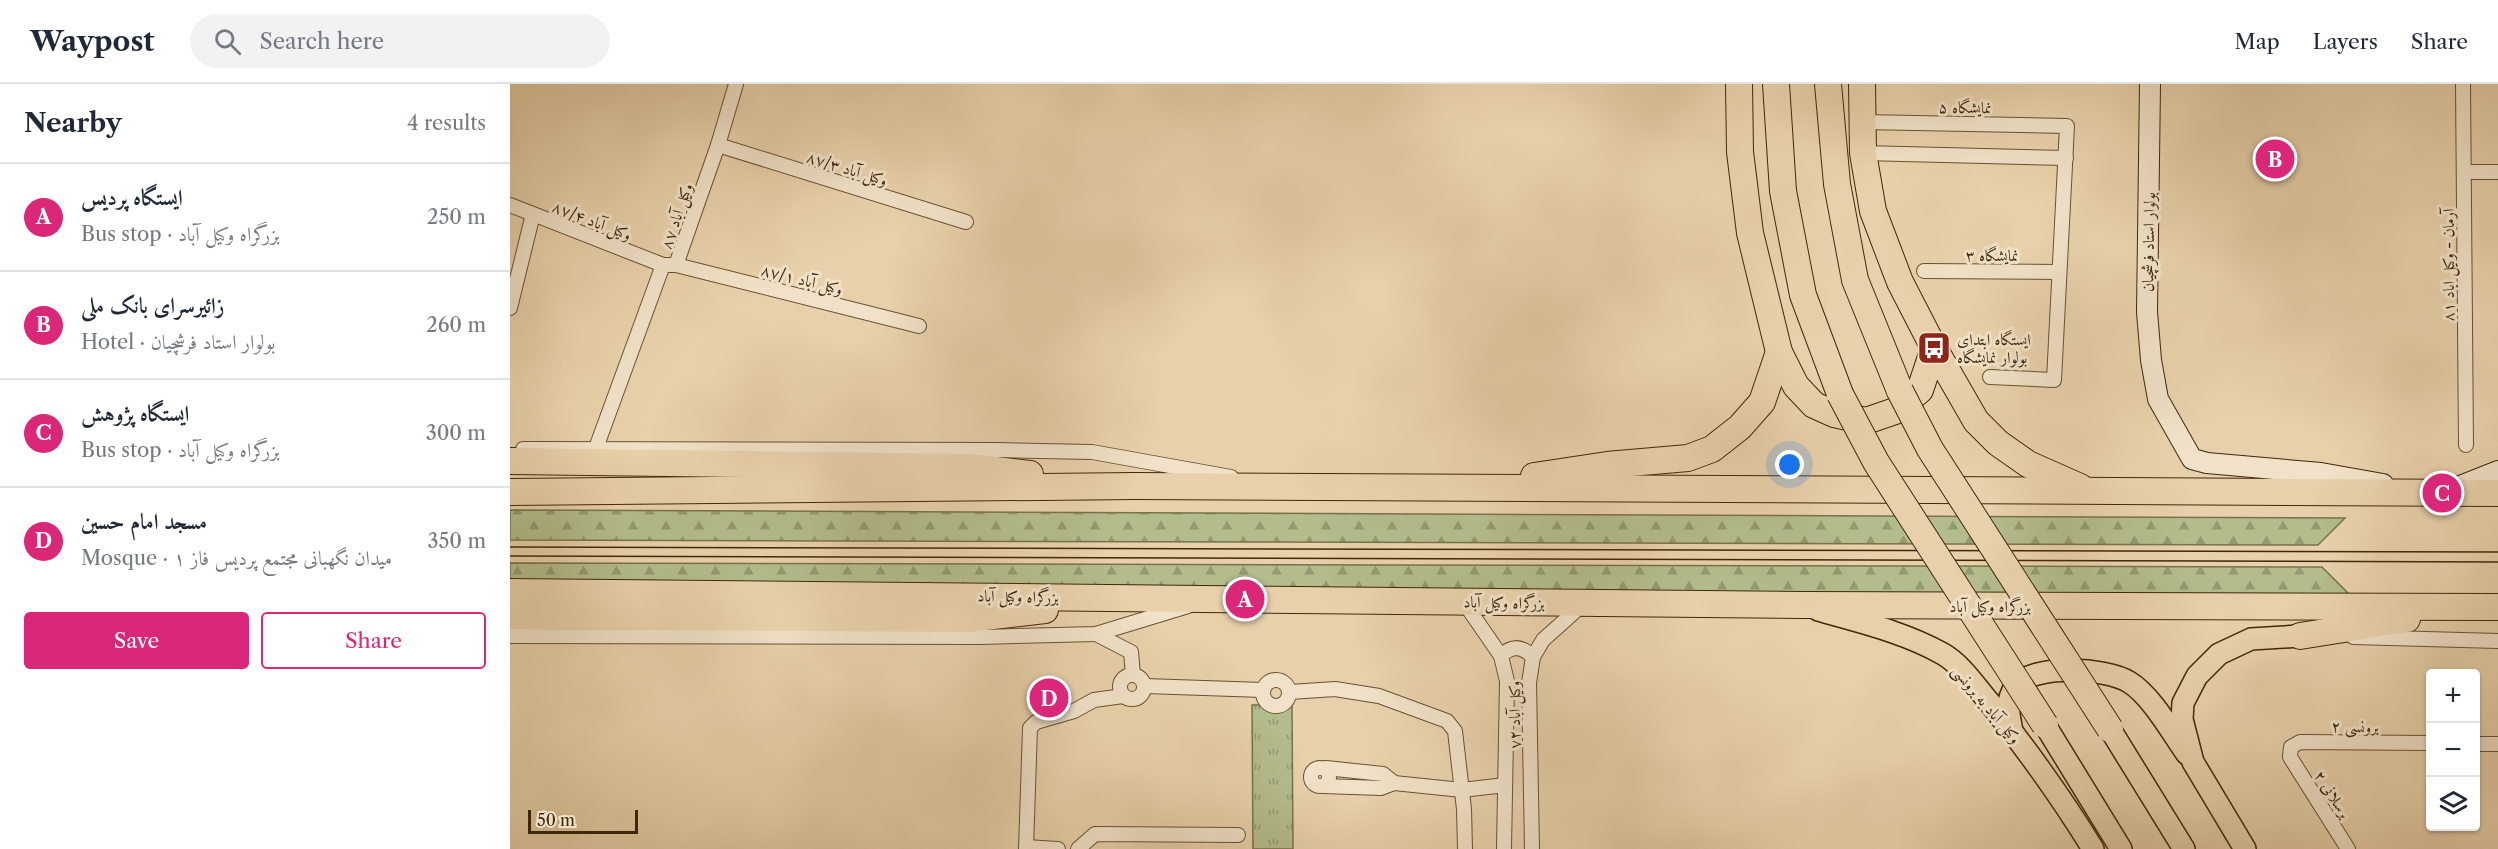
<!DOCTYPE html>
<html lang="en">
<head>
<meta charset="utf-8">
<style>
	:root { --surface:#fff; --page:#f2f2f3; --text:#1f2937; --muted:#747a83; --line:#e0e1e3; --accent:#db2777 }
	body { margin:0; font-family:"Libre Caslon Text",Amiri,serif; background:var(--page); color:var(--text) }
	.controls { position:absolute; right:18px; bottom:18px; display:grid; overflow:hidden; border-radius:6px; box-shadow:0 2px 4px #0004 }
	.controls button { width:54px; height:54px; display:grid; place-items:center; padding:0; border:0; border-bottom:2px solid var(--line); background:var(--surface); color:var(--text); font:30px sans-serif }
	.scale { position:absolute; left:18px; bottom:15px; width:110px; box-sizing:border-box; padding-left:6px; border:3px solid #3f280a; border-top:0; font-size:16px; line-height:21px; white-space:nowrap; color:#3f280a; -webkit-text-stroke:4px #f0e1c8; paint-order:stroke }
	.you { position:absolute; left:1280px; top:381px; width:21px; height:21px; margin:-15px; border:4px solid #fff; border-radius:50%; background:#1a73e8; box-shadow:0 0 0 9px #1a73e833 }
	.badge { display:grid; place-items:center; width:39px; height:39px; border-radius:50%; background:var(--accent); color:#fff; font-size:20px; font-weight:700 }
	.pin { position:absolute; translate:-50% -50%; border:3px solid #fff; box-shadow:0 2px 6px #0006 }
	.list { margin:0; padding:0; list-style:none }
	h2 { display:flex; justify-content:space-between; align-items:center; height:78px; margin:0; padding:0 24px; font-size:26px }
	h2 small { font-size:20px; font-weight:400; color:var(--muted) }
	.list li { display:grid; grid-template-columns:39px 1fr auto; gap:18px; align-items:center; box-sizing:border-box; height:108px; padding:0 24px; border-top:2px solid var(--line) }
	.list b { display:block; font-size:22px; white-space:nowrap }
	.list p { margin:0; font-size:20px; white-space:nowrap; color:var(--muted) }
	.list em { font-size:20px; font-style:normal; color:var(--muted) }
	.actions { display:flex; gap:12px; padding:18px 24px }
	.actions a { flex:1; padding:14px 0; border:2px solid var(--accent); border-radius:6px; text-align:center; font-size:21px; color:var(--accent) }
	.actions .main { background:var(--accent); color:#fff }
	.icon { flex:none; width:33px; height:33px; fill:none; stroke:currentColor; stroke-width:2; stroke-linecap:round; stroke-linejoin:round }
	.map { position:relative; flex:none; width:1988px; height:765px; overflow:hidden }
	header { display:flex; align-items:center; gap:36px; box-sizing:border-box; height:84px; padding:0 30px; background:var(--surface); border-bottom:2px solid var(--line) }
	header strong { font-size:28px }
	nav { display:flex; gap:33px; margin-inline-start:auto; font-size:21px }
	.search { width:420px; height:54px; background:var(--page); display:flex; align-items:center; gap:15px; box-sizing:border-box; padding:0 21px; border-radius:33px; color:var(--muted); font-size:22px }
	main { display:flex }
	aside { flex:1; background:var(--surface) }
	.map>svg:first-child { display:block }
</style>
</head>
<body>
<header>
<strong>Waypost</strong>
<div class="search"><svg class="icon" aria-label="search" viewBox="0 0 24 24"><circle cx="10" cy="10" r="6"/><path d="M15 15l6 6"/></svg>Search here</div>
<nav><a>Map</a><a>Layers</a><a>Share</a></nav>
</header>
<main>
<aside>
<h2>Nearby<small>4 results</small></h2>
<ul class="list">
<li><span class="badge">A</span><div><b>ایستگاه پردیس</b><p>Bus stop · بزرگراه وکیل آباد</p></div><em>250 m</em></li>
<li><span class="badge">B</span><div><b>زائیرسرای بانک ملی</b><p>Hotel · بولوار استاد فرشچیان</p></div><em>260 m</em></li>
<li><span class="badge">C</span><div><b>ایستگاه پژوهش</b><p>Bus stop · بزرگراه وکیل آباد</p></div><em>300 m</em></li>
<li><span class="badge">D</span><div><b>مسجد امام حسین</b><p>Mosque · میدان نگهبانی مجتمع پردیس فاز ۱</p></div><em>350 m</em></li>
</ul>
<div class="actions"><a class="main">Save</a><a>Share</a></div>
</aside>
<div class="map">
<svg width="1988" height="765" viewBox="0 0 1988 765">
	<defs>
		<pattern id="grass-tufts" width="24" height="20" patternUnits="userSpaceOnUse" patternTransform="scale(1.5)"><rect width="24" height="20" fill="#b3bc8b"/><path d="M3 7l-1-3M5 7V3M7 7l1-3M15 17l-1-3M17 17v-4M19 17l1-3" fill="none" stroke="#939970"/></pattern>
		<pattern id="forest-firs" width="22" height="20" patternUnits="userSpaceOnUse" patternTransform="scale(1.5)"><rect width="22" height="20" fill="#b3bc8b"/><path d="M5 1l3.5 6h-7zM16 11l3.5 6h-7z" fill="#939970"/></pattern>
	</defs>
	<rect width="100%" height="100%" fill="#e8d1aa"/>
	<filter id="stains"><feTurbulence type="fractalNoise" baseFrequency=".00333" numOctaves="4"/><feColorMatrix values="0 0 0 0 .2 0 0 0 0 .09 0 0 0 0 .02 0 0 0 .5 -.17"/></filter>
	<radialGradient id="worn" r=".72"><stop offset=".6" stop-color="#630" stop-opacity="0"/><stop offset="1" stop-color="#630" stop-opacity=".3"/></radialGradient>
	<polygon fill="url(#grass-tufts)" stroke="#79724a" stroke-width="1.5" points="742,621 782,621 783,765 743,765"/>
	<g fill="url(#forest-firs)" stroke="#79724a" stroke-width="1.5">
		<polygon points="0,426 1835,434 1808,461 0,456"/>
		<polygon points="0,479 1812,483 1843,514 0,509"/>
	</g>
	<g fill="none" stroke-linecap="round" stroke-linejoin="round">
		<defs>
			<g id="street">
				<polyline points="1953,0 1956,361"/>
				<polyline points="1352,38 1557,42 1544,296 1480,293"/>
				<polyline points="208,61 456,138"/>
				<polyline points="1353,69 1556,74"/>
				<polyline points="1954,88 1988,88"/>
				<polyline points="0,121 153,181 166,181 208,61 226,0"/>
				<polyline points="166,181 409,242"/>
				<polyline points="1414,187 1549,188"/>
				<polyline points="0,224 23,130"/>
				<polyline points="86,364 153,181"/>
				<polyline points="13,365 487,366 582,368 721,393"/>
				<polyline points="953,517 991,572 997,597 994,765"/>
				<polyline points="586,550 621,568 623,591"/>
				<polyline points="0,552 470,553 586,550 678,522"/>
				<polyline points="1843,553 1988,557"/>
				<path d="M 991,572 C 1002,561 1012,562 1023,573"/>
				<circle cx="622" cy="603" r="12"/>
				<circle cx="766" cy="609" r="13"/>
				<polyline points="635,602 753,606"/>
				<polyline points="780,608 825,605 869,612 937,637 945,647 954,725 955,765"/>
				<polyline points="1966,660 1988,660"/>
				<circle cx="810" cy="693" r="9"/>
				<polyline points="816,684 873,690 884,699"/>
				<polyline points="813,702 871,704 884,699 952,706 995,701"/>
				<polyline points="516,763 548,765"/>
				<polyline points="516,765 520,644 526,638 564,627 584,616 613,612"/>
				<polyline points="568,765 585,750 728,751"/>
				<polyline points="1022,765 1019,599 1023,573 1033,556 1072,521"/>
				<polyline points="1838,765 1780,673 1781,663 1790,658 1920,659"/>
			</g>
			<g id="secondary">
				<polyline points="1640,0 1637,228 1641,276 1648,315 1682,375 1697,379 1811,389 1873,400"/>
				<polyline points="1940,406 1988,387"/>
			</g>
			<g id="primary">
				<path d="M 1308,526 C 1350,538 1394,548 1433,570 C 1452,581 1466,603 1480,619 C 1517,666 1552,714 1583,765"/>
				<polyline points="1535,641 1611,765"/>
				<polyline points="1600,645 1674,765"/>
				<path d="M 1502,647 C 1499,631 1495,618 1505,603 C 1522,579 1597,584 1619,598 C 1641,611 1662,649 1677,670"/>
				<polyline points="1735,765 1683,678 1672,635 1673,619 1687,592 1709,570 1741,555 1790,552"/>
			</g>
			<g id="highway">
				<polyline points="1229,0 1230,68 1240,149 1269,268 1286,302 1304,321 1324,330 1356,337 1385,327 1410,306 1424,264"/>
				<polyline points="1266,0 1273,107 1293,211 1330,310"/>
				<polyline points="1318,0 1327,100 1345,196 1390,307"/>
				<polyline points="1352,0 1353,69 1363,127 1390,198 1424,264 1466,337 1488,359 1518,380 1570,403"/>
				<polyline points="0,377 461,383 520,390"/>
				<polyline points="1024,392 1097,381 1178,374 1202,365 1230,343 1252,318 1269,268"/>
				<polyline points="0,408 625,402 1988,409"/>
				<polyline points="0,508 1293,521 1988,523"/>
				<polyline points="0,532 458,535 535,526"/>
				<polyline points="1790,552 1897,535"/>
			</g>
		</defs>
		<use href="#street" stroke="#695232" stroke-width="16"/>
		<use href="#secondary" stroke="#3f280a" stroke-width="22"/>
		<use href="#primary" stroke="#3f280a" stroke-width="24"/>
		<use href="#highway" stroke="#3f280a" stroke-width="28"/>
		<use href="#street" stroke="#f0e1c8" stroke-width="14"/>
		<use href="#secondary" stroke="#f0e1c8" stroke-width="20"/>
		<use href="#primary" stroke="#e8d1aa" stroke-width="21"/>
		<use href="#highway" stroke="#e8d1aa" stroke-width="26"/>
		<g stroke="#3f280a" stroke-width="1.5">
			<polyline points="0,463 1988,468"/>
			<polyline points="0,472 1988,478"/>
		</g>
		<defs>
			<g id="highway-bridge">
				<polyline points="1390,307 1420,365 1600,645"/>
				<polyline points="1330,310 1366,378 1535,641"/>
			</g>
		</defs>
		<use href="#highway-bridge" stroke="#3f280a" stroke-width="28" stroke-linecap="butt"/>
		<use href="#highway-bridge" stroke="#e8d1aa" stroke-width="26"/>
	</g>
	<defs>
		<symbol id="bus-square" viewBox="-11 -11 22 22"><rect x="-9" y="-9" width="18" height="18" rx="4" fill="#8f2418" stroke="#f0e1c8"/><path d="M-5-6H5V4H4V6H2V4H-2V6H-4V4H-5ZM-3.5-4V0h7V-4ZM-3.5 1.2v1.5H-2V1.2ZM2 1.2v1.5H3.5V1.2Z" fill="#fff"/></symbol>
	</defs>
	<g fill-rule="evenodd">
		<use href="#bus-square" x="1405" y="245" width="38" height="38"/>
	</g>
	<g text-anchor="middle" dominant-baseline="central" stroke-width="6" stroke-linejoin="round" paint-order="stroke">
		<g font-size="16" fill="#3f280a" stroke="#f0e1c8">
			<text transform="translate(1455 23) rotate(1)">نمایشگاه ۵</text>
			<text transform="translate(337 84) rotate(17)">وکیل آباد ۸۷/۳</text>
			<text transform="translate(166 132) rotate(-71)">وکیل آباد ۸۷</text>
			<text transform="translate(82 136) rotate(21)">وکیل آباد ۸۷/۴</text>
			<text transform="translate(1638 158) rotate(-89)">بولوار استاد فرشچیان</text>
			<text x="1482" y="171">نمایشگاه ۳</text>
			<text transform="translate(1938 181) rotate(-90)">آرمان - وکیل اباد ۸۱</text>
			<text transform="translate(292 195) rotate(14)">وکیل آباد ۸۷/۱</text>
			<text transform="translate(508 512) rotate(1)">بزرگراه وکیل آباد</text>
			<text transform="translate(994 518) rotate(1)">بزرگراه وکیل آباد</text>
			<text x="1480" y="522">بزرگراه وکیل آباد</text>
			<text transform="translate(1477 620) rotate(50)">وکیل آباد به برونسی</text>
			<text transform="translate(1004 631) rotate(-90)">۷۲ وکیل آباد</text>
			<text transform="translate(1845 642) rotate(1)">برونسی ۲</text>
			<text transform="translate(1823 710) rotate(58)">برسلانی ۲</text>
		</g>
		<g font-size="16" fill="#3f280a" stroke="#f0e1c8" text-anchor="start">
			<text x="1447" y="255">ایستگاه ابتدای<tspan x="1447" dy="18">بولوار نمایشگاه</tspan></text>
		</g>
	</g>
	<rect width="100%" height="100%" filter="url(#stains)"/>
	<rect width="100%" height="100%" fill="url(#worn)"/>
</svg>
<div class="controls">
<button>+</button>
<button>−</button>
<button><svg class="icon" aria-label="layers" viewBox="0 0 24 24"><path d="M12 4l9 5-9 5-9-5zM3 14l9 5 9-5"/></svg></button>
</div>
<div class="scale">50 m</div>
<div class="you"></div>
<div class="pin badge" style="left:735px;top:515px">A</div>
<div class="pin badge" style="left:1765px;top:75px">B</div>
<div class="pin badge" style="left:1932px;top:409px">C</div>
<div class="pin badge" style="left:539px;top:614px">D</div>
</div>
</main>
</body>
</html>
